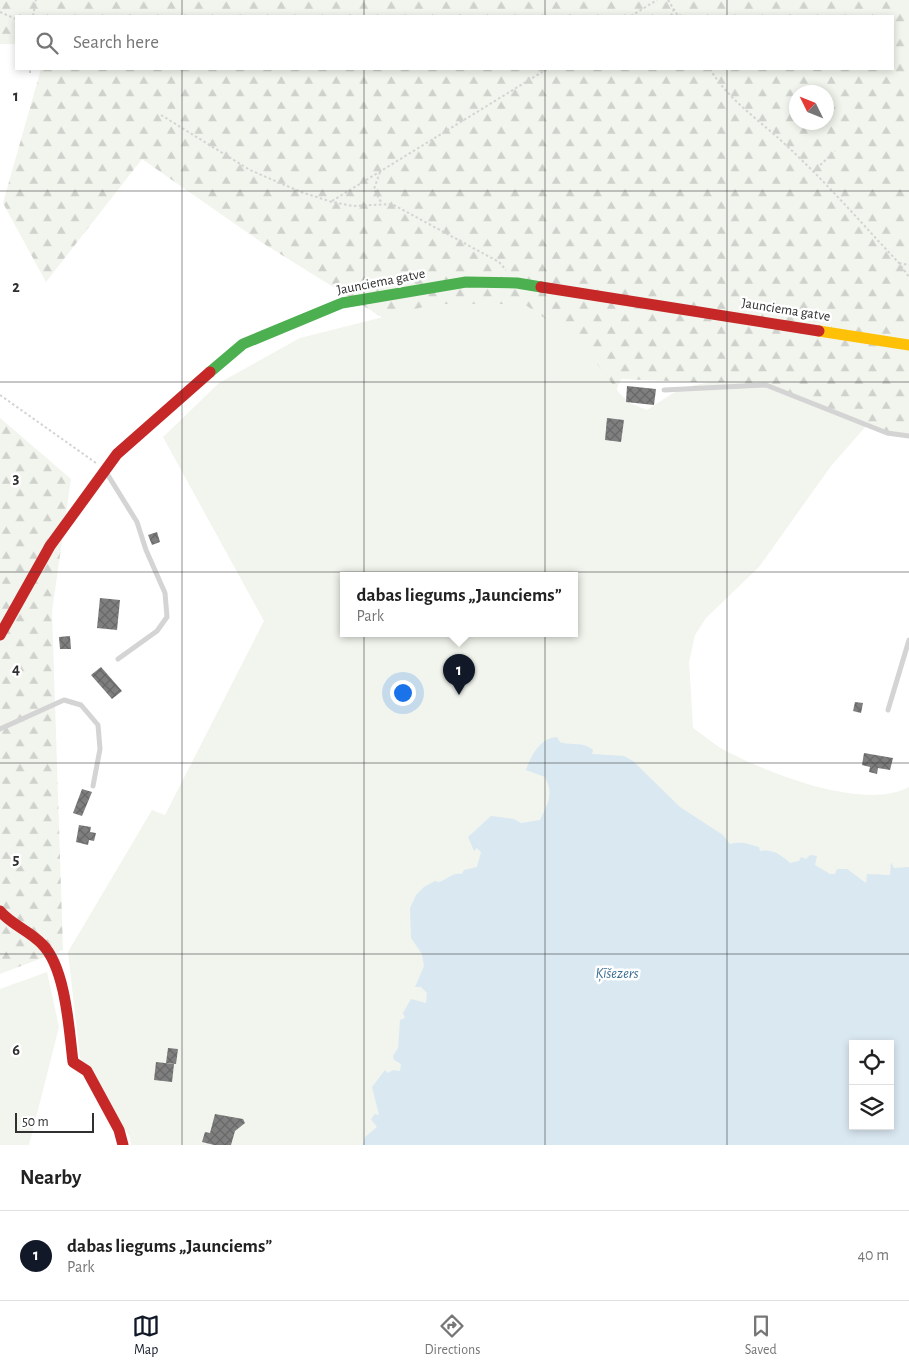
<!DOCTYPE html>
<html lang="en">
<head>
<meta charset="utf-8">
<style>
	:root { --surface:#fff; --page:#f6f6f6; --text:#222; --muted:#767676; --line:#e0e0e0; --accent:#111827 }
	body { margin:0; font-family:"Alegreya Sans",sans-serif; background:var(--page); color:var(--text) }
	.controls { position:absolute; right:15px; bottom:15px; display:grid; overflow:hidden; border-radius:0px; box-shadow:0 2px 8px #0003 }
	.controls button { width:45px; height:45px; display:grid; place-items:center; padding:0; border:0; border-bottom:1px solid var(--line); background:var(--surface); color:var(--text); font:25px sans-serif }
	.compass { position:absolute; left:789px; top:85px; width:45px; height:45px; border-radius:50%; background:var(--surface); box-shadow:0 2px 8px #0003; rotate:313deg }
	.scale { position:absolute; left:15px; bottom:12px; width:79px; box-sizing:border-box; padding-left:5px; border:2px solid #303030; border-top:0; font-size:14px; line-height:18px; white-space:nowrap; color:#303030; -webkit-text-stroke:4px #fff; paint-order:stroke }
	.you { position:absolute; left:402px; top:692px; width:18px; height:18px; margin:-12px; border:4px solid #fff; border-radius:50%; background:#1a73e8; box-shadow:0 0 0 8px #1a73e833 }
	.badge { display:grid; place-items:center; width:32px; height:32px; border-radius:50%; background:var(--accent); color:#fff; font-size:16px; font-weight:700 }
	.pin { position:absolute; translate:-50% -41px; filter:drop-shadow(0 1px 2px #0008) }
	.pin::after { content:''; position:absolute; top:26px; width:18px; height:15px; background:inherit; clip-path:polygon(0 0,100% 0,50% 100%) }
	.popup { position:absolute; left:340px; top:572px; width:238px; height:65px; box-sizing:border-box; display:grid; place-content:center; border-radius:0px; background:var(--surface); filter:drop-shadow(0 1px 4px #0005); font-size:16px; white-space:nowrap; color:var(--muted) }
	.popup b { font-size:19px; color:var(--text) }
	.popup::after { content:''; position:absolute; left:50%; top:100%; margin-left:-10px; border:10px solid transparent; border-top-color:var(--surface) }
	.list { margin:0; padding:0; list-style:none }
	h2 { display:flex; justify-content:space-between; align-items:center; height:65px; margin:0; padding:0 20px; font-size:21px }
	h2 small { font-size:16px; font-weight:400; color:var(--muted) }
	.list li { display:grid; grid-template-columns:32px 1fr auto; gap:15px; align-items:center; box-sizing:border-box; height:90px; padding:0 20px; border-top:1px solid var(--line) }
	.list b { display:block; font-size:19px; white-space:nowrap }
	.list p { margin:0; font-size:16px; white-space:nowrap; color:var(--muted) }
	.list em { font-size:16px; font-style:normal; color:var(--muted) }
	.icon { flex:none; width:28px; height:28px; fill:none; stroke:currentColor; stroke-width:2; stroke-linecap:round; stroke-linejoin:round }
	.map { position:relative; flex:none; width:909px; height:1145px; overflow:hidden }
	.search { position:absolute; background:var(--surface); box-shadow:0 2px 8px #0003; left:15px; right:15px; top:15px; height:55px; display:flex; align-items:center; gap:12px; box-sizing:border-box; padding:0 18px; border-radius:0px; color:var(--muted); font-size:19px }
	.sheet { height:155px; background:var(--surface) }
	nav { display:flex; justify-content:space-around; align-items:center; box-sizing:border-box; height:70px; border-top:1px solid var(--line); background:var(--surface); font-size:14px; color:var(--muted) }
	nav a { display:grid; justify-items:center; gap:2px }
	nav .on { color:var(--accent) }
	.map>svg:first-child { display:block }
</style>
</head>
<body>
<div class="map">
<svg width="909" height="1145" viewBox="0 0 909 1145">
	<defs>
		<pattern id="forest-firs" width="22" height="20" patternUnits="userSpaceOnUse" patternTransform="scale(1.25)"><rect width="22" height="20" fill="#f1f5ed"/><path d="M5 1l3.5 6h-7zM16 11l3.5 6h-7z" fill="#cfd2cc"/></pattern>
		<pattern id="building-cross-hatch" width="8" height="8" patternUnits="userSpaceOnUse" patternTransform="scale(1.25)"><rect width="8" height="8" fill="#7f7f7f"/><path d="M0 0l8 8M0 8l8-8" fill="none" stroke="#686868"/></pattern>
	</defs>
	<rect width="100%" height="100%" fill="#fff"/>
	<g fill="url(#forest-firs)" fill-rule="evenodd">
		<path d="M 0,0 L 909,0 L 909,436 L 887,433 L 766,385 L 621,379 L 599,430 L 452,361 L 261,242 L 142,159 L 46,282 L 3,203 L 41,69 L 893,69 L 893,16 L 16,16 L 16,44 L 0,44 ZM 796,92 L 826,92 L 826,122 L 796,122 Z"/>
		<polygon points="0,418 71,479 52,611 63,950 0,974"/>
	</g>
	<g fill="#f1f5ed" fill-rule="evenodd">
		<path d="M 435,304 L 524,304 L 581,343 L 620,394 L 630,403 L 647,410 C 660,402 676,389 691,386 C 751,371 812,402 867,425 L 831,466 L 759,567 L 706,618 L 695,635 L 689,662 L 693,728 C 706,737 718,748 732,754 C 773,775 866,811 909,787 L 909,1145 L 131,1145 L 130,1137 L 80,1058 L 68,952 L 152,810 L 165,815 L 264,621 L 163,437 L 219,383 L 300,338 ZM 344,576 L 574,576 L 574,634 L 344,634 ZM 853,1044 L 890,1044 L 890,1126 L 853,1126 Z"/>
		<polygon points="47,972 59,1027 29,1145 0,1145 0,989"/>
	</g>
	<path fill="#dae8f2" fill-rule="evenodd" d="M 557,737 L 560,742 C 571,746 583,741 593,750 L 592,754 L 624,756 L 633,761 L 680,807 L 723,835 L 730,844 C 742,841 748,844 759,847 L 760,851 C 773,849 781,855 790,863 L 799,861 L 801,857 L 806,859 L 810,855 L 817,856 L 815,865 L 830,874 L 835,874 L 837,869 L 847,869 L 866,883 L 867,874 L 890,875 L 891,862 L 894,868 L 909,867 L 909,1145 L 363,1145 L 365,1137 L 377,1127 L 371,1119 L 375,1114 L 379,1115 L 372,1087 L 385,1070 L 388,1073 L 393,1070 L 400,1071 L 401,1064 L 394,1060 L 393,1056 L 398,1048 L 400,1020 L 405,1018 L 403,1013 L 411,999 L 426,1003 L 427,993 L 421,987 L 415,987 L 424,966 L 422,954 L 411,938 L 410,908 L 416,895 L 424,887 L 435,881 L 439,882 C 448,879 452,872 462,874 L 464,870 L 477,867 L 481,852 L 477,848 L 474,851 L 468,837 L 491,816 L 514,819 L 521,823 L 540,820 C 548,803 554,795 545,777 L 526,770 C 531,756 540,738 557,737 ZM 853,1044 L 890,1044 L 890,1126 L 853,1126 Z"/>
	<g fill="url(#building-cross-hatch)">
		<polygon points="627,386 656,389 654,405 626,402"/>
		<polygon points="607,418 624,420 621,442 605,440"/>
		<polygon points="157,532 160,542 152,545 148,535"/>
		<polygon points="100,598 120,600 117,630 97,628"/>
		<polygon points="70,636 71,649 60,649 59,637"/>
		<polygon points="101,667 122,691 112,699 91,675"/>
		<polygon points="855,702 863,703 861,713 853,711"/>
		<polygon points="864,753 893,758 890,770 878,768 877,774 869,772 870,767 862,765"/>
		<polygon points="82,789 92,792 82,816 73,813"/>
		<polygon points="79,825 91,827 90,832 96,833 94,841 89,840 88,845 76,842"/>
		<polygon points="168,1048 178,1049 176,1064 166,1063"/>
		<polygon points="156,1062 174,1064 172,1082 154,1080"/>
		<polygon points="215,1114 243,1119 245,1123 235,1131 231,1145 214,1145 202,1142 205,1132 210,1133"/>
	</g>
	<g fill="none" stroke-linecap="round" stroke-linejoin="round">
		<g stroke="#d4d4d4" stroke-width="2" stroke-dasharray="2.5 2.5" stroke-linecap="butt">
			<polyline points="668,0 678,16"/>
			<polyline points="0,12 16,19"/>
			<polyline points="33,16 36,0"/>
			<polyline points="631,16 657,0"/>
			<polyline points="671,16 674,9"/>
			<path d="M 710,69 C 728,100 762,122 788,147 C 827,183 863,225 899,263 L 909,277"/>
			<polyline points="30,73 30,69"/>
			<polyline points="161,115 250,170 301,192 332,202 353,206 392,204 499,262 506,270"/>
			<polyline points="380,172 374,189 382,204"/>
			<polyline points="813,172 835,151"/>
			<polyline points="332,201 547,69"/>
			<polyline points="899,263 909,265"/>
			<polyline points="0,395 96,463"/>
		</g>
		<g stroke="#d4d4d4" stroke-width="5">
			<polyline points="664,390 766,385 887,433 909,436"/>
			<polyline points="106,472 137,522 146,550 165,593 167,617 157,631 118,659"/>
			<polyline points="888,710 909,640"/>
			<polyline points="0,729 64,700 81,705 98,725 100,749 93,786"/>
		</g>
		<polyline stroke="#4caf50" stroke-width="11" points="210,372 243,344 342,303 466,282 517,283 541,287"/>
		<polyline stroke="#ffc107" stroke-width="11" points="819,331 909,345"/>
		<g stroke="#c62828" stroke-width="11">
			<polyline points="541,287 819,331"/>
			<polyline points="0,635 50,546 117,454 210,372"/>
			<path d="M 0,911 C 12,925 30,931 42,944 C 66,968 69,1030 73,1062 L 87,1071 L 119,1130 L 123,1145"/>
		</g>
	</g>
	<path fill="none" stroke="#303030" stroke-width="1" stroke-opacity="0.55" d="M 182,0 L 182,16M 364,0 L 364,16M 545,0 L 545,16M 727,0 L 727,16M 182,69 L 182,1145M 364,69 L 364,1145M 545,69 L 545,1145M 727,69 L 727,1145M 0,191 L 909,191M 0,382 L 909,382M 0,572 L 909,572M 0,763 L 909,763M 0,954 L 909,954"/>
	<g text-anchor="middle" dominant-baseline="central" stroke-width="5" stroke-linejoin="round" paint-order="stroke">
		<g font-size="14" fill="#303030" stroke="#fff">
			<text transform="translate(381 282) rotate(-11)">Jaunciema gatve</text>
			<text transform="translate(786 310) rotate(9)">Jaunciema gatve</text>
		</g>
		<g font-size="15" font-style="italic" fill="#3c6f94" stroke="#fff">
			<text x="617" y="973">Ķīšezers</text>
		</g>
	</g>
	<g font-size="16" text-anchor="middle" font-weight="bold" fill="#303030" stroke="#fff" stroke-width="5" stroke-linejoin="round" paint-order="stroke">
		<text x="16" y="101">1</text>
		<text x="16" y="292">2</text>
		<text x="16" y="483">3</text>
		<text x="16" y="674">4</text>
		<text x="16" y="864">5</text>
		<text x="16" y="1055">6</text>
	</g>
</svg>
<div class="controls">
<button><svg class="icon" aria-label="locate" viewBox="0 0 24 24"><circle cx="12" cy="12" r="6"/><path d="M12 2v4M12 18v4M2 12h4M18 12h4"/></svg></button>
<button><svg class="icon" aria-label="layers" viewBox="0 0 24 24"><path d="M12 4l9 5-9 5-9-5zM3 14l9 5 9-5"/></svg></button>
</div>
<svg class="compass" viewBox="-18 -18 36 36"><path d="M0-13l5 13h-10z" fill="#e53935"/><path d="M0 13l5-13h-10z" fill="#767676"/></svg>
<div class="scale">50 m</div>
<div class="you"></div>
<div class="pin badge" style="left:459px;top:695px">1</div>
<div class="popup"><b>dabas liegums „Jaunciems”</b>Park</div>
<div class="search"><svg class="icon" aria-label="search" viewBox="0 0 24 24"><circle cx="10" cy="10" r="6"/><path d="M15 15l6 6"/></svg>Search here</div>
</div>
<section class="sheet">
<h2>Nearby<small></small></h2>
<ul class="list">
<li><span class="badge">1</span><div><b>dabas liegums „Jaunciems”</b><p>Park</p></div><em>40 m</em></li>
</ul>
</section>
<nav>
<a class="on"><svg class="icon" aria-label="map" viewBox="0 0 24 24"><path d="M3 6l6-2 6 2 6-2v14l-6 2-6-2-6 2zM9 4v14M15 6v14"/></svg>Map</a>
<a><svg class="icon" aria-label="directions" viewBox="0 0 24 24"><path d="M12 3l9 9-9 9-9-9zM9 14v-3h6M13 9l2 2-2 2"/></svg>Directions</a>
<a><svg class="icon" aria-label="saved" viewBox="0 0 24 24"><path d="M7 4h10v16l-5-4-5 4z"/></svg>Saved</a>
</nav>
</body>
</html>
